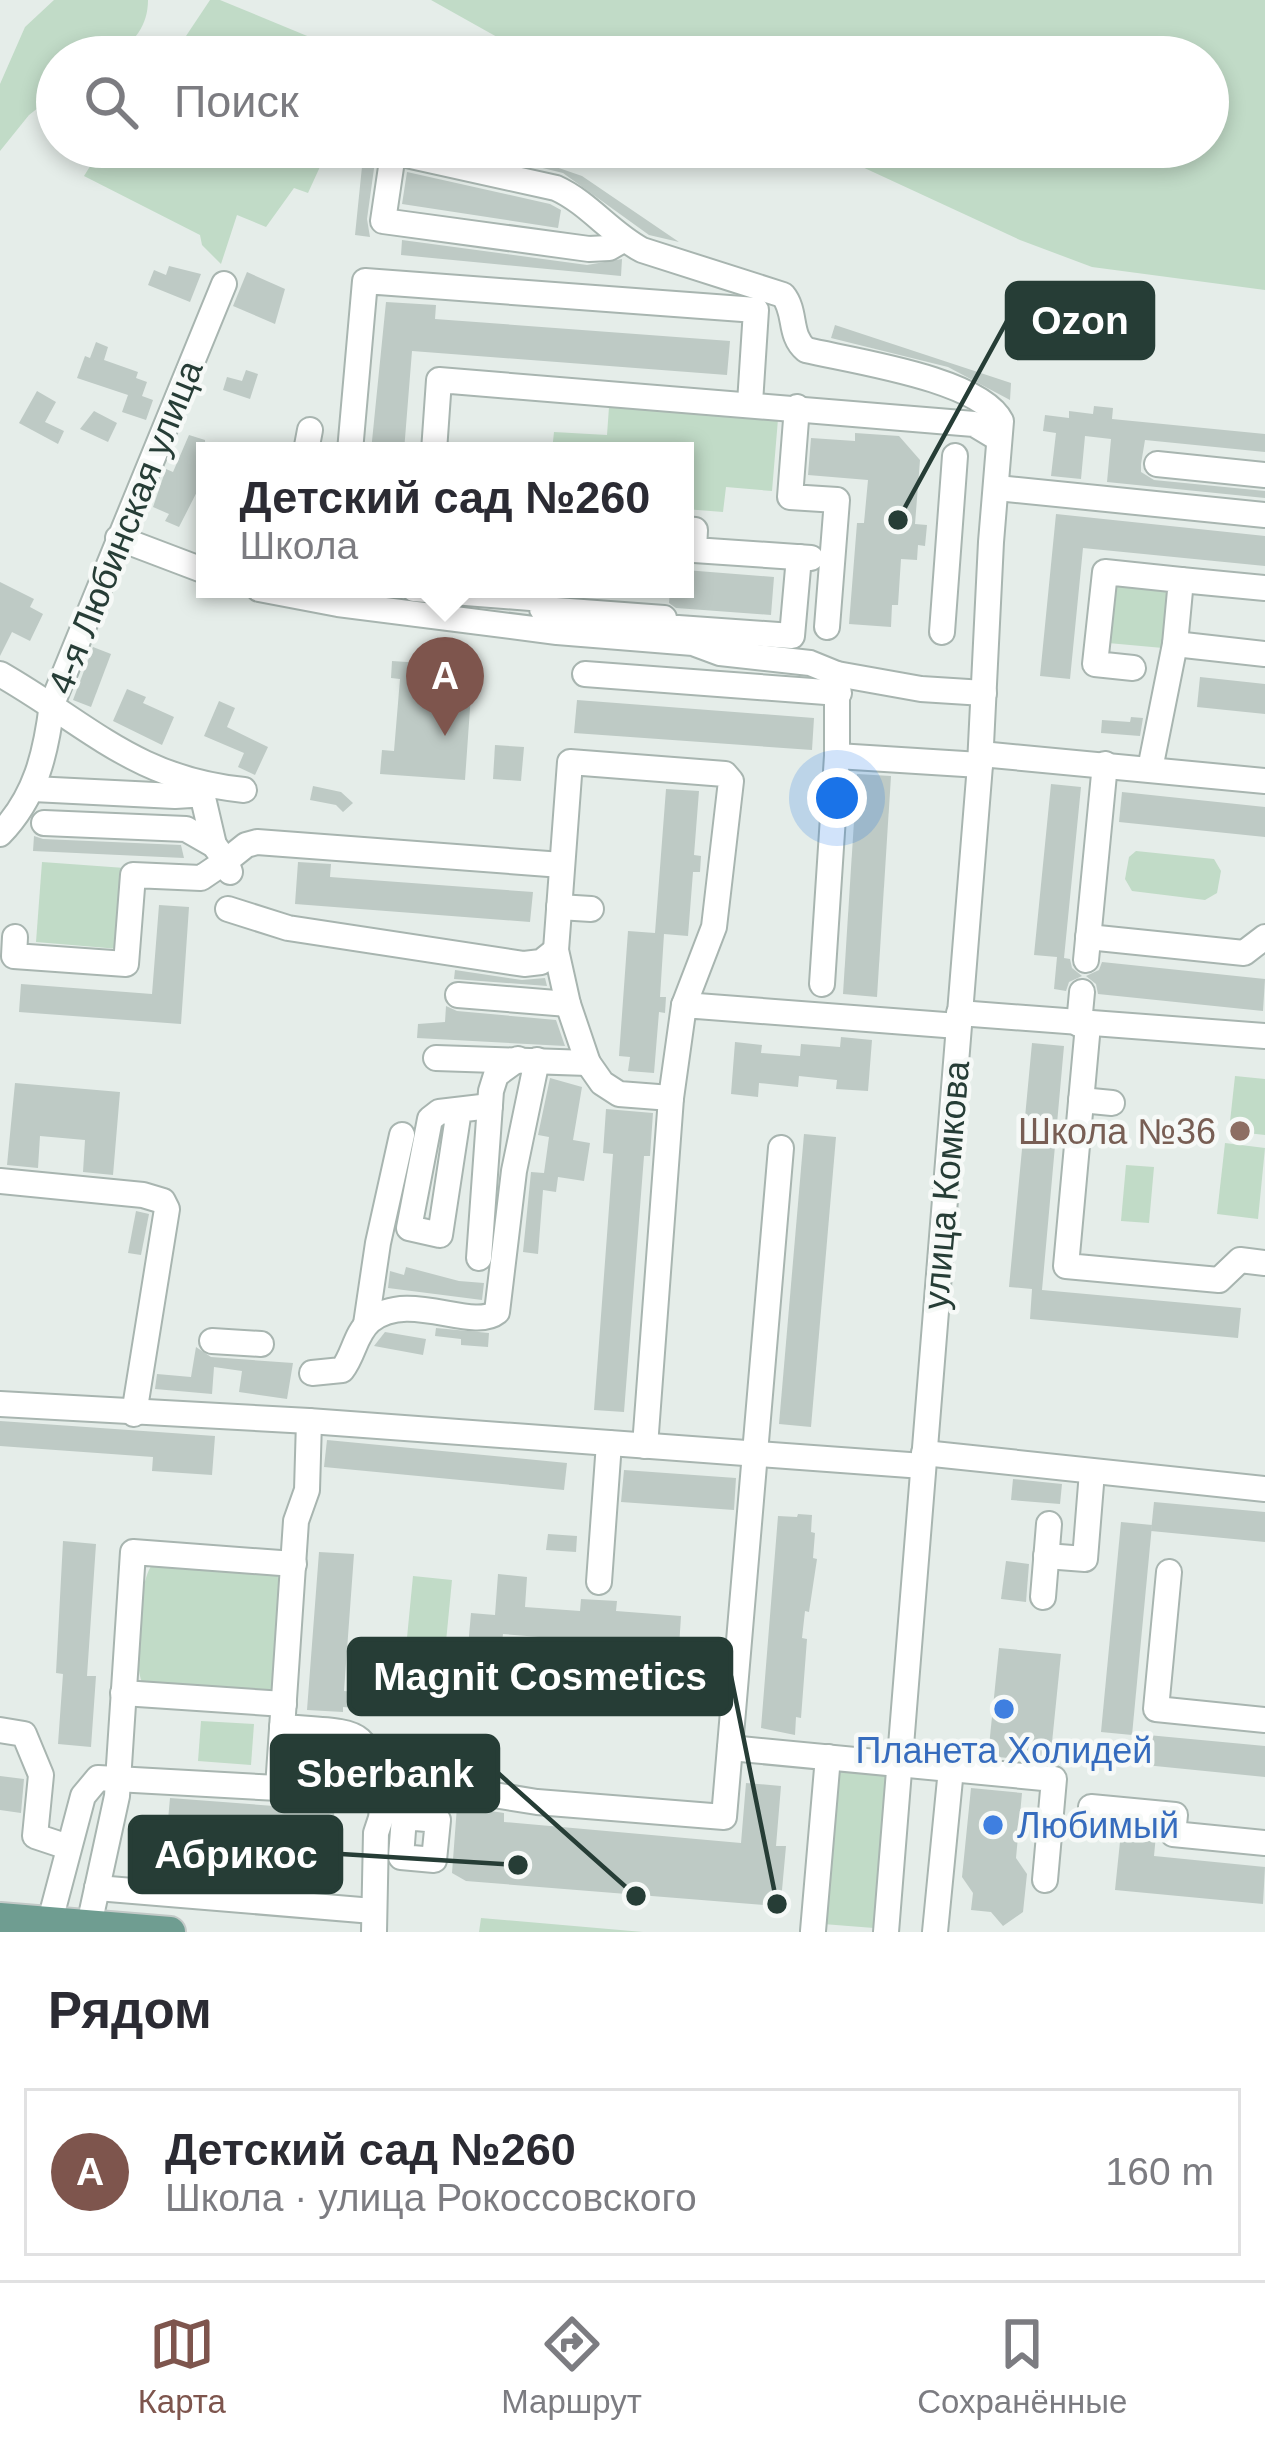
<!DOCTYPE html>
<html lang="ru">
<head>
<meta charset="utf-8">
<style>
	:root { --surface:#fff; --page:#f7f7f7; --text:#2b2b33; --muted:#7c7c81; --line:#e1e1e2; --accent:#7e554d }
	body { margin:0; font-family:Arial,sans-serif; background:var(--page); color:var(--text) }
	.you { position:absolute; left:837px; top:798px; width:42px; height:42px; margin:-30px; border:9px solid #fff; border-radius:50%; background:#1a73e8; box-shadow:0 0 0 18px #1a73e833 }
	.badge { display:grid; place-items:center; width:78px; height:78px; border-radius:50%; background:var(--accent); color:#fff; font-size:39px; font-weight:700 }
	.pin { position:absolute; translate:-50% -99px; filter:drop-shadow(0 3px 6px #0008) }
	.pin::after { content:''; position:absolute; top:63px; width:42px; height:36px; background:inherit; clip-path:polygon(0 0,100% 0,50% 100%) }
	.popup { position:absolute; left:196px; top:442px; width:498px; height:156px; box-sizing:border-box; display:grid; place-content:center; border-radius:0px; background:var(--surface); filter:drop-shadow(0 3px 9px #0005); font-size:39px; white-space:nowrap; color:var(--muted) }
	.popup b { font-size:45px; color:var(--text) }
	.popup::after { content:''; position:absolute; left:50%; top:100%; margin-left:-24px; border:24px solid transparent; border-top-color:var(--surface) }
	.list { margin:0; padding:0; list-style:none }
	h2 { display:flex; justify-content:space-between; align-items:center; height:156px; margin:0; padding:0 48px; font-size:51px }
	h2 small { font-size:39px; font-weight:400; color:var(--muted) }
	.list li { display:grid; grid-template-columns:78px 1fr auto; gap:36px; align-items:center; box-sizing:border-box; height:168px; margin:0 24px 24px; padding:0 24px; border:3px solid var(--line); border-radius:0px }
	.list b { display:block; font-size:45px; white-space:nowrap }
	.list p { margin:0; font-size:39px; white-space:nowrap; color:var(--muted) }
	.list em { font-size:39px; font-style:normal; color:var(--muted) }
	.icon { flex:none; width:66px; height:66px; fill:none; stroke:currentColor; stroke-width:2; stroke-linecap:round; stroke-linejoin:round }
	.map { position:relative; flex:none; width:1265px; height:1932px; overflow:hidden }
	.search { position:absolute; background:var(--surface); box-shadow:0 6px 18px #0003; left:36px; right:36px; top:36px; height:132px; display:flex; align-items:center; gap:30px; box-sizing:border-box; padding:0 42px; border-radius:66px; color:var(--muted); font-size:45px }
	.sheet { height:348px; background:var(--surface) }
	nav { display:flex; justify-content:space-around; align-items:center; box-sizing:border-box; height:168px; border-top:3px solid var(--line); background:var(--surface); font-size:33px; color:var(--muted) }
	nav a { display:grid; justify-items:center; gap:6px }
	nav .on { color:var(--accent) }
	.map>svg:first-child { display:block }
</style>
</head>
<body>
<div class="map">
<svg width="1265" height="1932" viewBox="0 0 1265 1932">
	<rect width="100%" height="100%" fill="#e5ede9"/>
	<g fill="#c1dbc7">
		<path d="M 54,0 L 148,0 C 148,26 134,42 113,57 L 57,57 L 57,93 L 29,115 L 0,151 L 0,84 L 25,27 Z"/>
		<polygon points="210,0 220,0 358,57 172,57"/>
		<polygon points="431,0 1265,0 1265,290 1092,267 1020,240 819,147 1208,147 1208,57 533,57"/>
		<polygon points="102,147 329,147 308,193 294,188 266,227 237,215 221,264 202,245 200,235 84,176"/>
		<polygon points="609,407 778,419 772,491 726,487 723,512 685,509 685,451 552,451 554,432 607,435"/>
		<polygon points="1115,580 1169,586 1163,648 1108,643"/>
		<polygon points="1136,851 1214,859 1221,871 1217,893 1205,900 1132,891 1125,879 1129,857"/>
		<polygon points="42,862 125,868 119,949 36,942"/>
		<polygon points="1235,1076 1265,1079 1265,1135 1229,1131"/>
		<polygon points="1225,1143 1265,1148 1258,1219 1217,1214"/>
		<polygon points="1126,1165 1154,1167 1149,1223 1121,1221"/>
		<path d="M 152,1565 L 276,1574 L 282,1583 L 272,1689 L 268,1693 L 143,1684 C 132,1667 139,1580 152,1565 Z"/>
		<polygon points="413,1576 452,1580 445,1652 406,1648"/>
		<polygon points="201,1721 254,1724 251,1765 198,1761"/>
		<polygon points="837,1771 887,1775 874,1928 823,1924"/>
		<polygon points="481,1918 643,1932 479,1932"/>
	</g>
	<g fill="#becac5">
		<polygon points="364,147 377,147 367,219 370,237 355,235"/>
		<polygon points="457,147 498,147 582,176 679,242 649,235 563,173"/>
		<polygon points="407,172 550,204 561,210 558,228 402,204"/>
		<polygon points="402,240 587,265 622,259 621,276 401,255"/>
		<polygon points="169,266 201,274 190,302 148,285 154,270 166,275"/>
		<polygon points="247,272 285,289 275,324 233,306"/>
		<polygon points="386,302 436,305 435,319 730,341 727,375 412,351 404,451 371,451"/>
		<polygon points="835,325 1011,383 1010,400 948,367 831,338"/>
		<polygon points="96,342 108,347 104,360 138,372 136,378 147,382 142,396 153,400 146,420 122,412 128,395 77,378 85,356 90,358"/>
		<polygon points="246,370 258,374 250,399 223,390 227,377 242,381"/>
		<polygon points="37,391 56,402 45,422 64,431 58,444 19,423"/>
		<polygon points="1094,406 1113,408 1112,419 1265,434 1265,452 1145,440 1141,464 1141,472 1154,480 1265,491 1265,498 1107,482 1111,439 1085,436 1081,479 1051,476 1056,433 1043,431 1045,415 1069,418 1069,411 1093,414"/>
		<polygon points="94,411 117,423 108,442 80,429"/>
		<polygon points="855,433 899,436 920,460 915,524 927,525 925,546 918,545 917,560 901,559 898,605 892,605 891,627 849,624 857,523 864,523 868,480 808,475 811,438 855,441"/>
		<polygon points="189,435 205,440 205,476 179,527 165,521 169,514 153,507 166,469 173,472"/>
		<polygon points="1056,514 1265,536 1265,566 1083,548 1070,679 1040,676"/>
		<polygon points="685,570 774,577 771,615 676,608 669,603 670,589 685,589"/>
		<polygon points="0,582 34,599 30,607 43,614 30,641 12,632 0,656"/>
		<polygon points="93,647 111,654 91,707 73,700"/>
		<polygon points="392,661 422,663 419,704 445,706 445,692 471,694 465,780 380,774 382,750 394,751 400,679 391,678"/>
		<polygon points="1200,677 1265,684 1265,714 1197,707"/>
		<polygon points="127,689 146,697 143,703 174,717 162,745 113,721"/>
		<polygon points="577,700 814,718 812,750 574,733"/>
		<polygon points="219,701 235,708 227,727 268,747 255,775 238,767 244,753 204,736"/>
		<polygon points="1131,717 1143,718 1140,736 1101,733 1102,720 1130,722"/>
		<polygon points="495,745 524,747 521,781 493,779"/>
		<polygon points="857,774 891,776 877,997 843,994"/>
		<polygon points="1051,784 1081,787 1064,958 1070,959 1072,968 1082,976 1069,982 1066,991 1054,989 1057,957 1034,955"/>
		<polygon points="313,786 341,792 353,803 343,812 336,805 310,800"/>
		<polygon points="666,789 699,791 694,855 701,856 700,872 693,872 688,936 664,934 660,997 666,997 665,1013 659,1012 654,1073 628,1071 630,1057 619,1056 628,931 655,933"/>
		<polygon points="1122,792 1265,807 1265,837 1119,822"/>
		<polygon points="34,836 43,839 181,845 184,858 33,851"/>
		<polygon points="298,862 331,864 330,877 533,892 530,922 295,904"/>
		<polygon points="159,905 189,907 181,1024 19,1012 21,984 152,994"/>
		<polygon points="1102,962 1265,979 1263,1011 1098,994 1096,984 1086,976 1099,970"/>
		<polygon points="455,970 522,980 545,978 547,986 454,979"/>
		<polygon points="446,1006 457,1011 556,1020 565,1046 417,1038 418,1024 445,1022"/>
		<polygon points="841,1037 872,1040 868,1091 836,1089 837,1080 799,1076 798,1087 759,1083 758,1097 731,1094 735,1042 762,1045 761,1053 800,1056 801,1044 840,1047"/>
		<polygon points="1032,1043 1064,1046 1042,1290 1241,1308 1238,1338 1030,1319 1032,1289 1009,1287"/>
		<polygon points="550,1078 582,1087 573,1140 590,1143 584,1181 558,1177 556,1192 543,1190 538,1254 523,1252 531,1172 544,1173 549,1137 538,1135"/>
		<polygon points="15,1083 120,1092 113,1175 83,1172 85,1140 40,1136 38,1168 7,1165"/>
		<polygon points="606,1109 653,1113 650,1156 644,1156 624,1412 594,1410 613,1154 603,1153"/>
		<polygon points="804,1134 836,1137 811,1427 779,1424"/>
		<polygon points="136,1211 149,1214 141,1255 128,1253"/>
		<polygon points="406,1267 459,1281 484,1283 482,1300 388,1288 390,1271 404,1275"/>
		<polygon points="436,1328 489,1333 488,1347 461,1345 461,1339 435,1336"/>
		<polygon points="385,1332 426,1339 423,1355 374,1346"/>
		<polygon points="196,1347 211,1357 293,1363 287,1399 239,1392 242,1371 214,1367 212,1394 155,1389 157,1374 191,1377"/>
		<polygon points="0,1421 215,1436 212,1475 152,1471 153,1457 0,1446"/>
		<polygon points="327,1440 567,1463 564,1490 324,1467"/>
		<polygon points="624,1470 736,1478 734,1510 621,1502"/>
		<polygon points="1013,1479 1062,1484 1060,1504 1011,1500"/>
		<polygon points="1154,1502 1265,1512 1265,1542 1151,1531"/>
		<polygon points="798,1514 812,1515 811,1532 815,1533 813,1558 817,1559 809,1612 805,1611 802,1638 807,1639 801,1718 796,1717 795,1735 761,1728 778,1516 797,1517"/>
		<polygon points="1121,1522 1152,1525 1132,1735 1101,1732"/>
		<polygon points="548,1534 577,1536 576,1552 546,1550"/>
		<polygon points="63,1541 96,1544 87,1676 96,1676 91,1747 58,1744 63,1674 56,1673"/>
		<polygon points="319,1552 354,1554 344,1691 389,1695 391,1662 404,1663 401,1696 408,1696 406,1712 343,1707 343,1712 307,1710"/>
		<polygon points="1006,1561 1029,1564 1026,1602 1001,1599"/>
		<polygon points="498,1574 527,1577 525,1607 580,1611 581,1599 617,1601 616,1611 681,1616 679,1647 588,1641 586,1666 623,1669 621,1696 565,1692 564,1707 531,1704 539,1637 503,1634 501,1650 468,1647 471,1613 495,1615"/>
		<polygon points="999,1648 1061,1654 1050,1762 988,1756"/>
		<polygon points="1137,1734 1265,1746 1265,1777 1135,1764"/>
		<polygon points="306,1745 339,1749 332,1843 167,1831 170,1798 301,1808"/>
		<polygon points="0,1776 24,1779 21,1813 0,1810"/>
		<polygon points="746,1783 781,1786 776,1846 786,1846 782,1890 775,1906 466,1881 452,1873 457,1806 504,1813 504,1822 741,1843"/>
		<polygon points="971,1788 1022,1793 1016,1858 1027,1874 1023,1912 1003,1926 991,1912 971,1910 973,1893 962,1877"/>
		<polygon points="1121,1832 1156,1835 1154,1856 1265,1867 1263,1904 1115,1890"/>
	</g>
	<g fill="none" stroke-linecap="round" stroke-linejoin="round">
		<defs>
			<g id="minor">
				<polyline points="394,147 383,221 589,249 609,248 623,240"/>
				<path d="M 393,152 L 556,188 C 589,203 610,233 642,250 L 783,295 C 797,312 788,335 806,350 C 853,361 980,379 1001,421 L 991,542 L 980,765 L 886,1932"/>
				<polyline points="797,407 790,497 837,500 827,627"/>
				<polyline points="306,451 310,430"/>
				<polyline points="350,451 365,281 756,310 750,403"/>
				<polyline points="434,451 439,380 974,424 999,439"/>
				<polyline points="1157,464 1265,475"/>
				<polyline points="997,488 1265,515"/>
				<polyline points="685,529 695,530 694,550 811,558"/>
				<polyline points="118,538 205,571"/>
				<polyline points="1181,580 1265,588"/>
				<polyline points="259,589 338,604 557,632 693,643 720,653 810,663 837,674 921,689 984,693"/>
				<polyline points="414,589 543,599 542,609 664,618 664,627 792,636 799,557"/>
				<polyline points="942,632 955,456"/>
				<polyline points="1175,644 1265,654"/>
				<polyline points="1133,668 1095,664 1105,572 1181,580 1175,644 1150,769"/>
				<path d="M 0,674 C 89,725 135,779 244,790"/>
				<polyline points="585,674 839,693"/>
				<polyline points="981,754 1265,781"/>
				<polyline points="837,756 980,765"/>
				<polyline points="33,789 175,796 191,795 200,785 214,845"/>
				<path d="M 0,834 C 36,797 46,753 52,704 L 224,284"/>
				<polyline points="230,872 226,861 246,845 257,842 562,865"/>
				<polyline points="559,907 591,909"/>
				<polyline points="228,909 288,928 524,964 541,962 556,950"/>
				<polyline points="15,937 14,956 126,964 133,875 201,878 226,861 214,845 186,829 44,823"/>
				<polyline points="1088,937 1244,953 1265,937"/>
				<polyline points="1086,960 1105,764"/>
				<polyline points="822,984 837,756 837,674"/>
				<polyline points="458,995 568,1004"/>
				<polyline points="959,1013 1265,1036"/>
				<polyline points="1079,1024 1082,992"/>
				<polyline points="1088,1025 1066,1266 1219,1280 1240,1260 1265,1263"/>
				<polyline points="436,1058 588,1063"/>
				<polyline points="671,1098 619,1094 602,1083 588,1063 568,1004 556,950 570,762 725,774 731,781 714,927 684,1005"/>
				<polyline points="1081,1100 1112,1103"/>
				<polyline points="459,1110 440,1235 409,1228 430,1119 439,1112 490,1106"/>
				<polyline points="0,1181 143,1195 163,1201 167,1209 134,1414"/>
				<polyline points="479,1258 491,1091 496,1075 518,1059"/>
				<polyline points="366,1324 378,1243 402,1135"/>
				<polyline points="212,1341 261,1344"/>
				<path d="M 312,1373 L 342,1370 C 354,1355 355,1334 370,1321 C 408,1289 472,1332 497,1312 L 514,1171 L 537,1060"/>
				<polyline points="0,1404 309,1421 923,1466"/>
				<polyline points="645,1446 671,1098 684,1005 958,1026"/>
				<polyline points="924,1453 1265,1489"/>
				<polyline points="1046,1556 1085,1559 1092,1472"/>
				<polyline points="1169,1572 1156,1709 1265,1720"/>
				<polyline points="599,1582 609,1443"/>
				<polyline points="1043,1597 1049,1524"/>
				<polyline points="123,1693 284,1704"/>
				<path d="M 282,1727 C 374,1734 364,1725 382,1815"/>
				<polyline points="0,1730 24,1734 41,1775 35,1836 68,1847"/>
				<polyline points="730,1748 1054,1779 1045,1880"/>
				<polyline points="1091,1807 1175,1815 1173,1834 1265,1843"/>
				<polygon points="404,1817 438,1820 434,1860 401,1857"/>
				<polyline points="97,1888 373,1911"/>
				<polyline points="89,1925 117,1796 133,1552 294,1564"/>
				<polyline points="813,1931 828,1757"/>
				<polyline points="47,1932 83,1796 98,1778 278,1788 296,1521 307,1490 309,1421"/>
				<polyline points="374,1932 376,1833 382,1815 401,1799 457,1789 537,1802 724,1817 781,1148"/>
				<polyline points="935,1932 951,1769"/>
			</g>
			<polyline id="major" points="0,1918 170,1932"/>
		</defs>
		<use href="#minor" stroke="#a8b5b0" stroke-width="28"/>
		<use href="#major" stroke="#c2c9c7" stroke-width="34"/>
		<use href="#minor" stroke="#fff" stroke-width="24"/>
		<use href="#major" stroke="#6f9d91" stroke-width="30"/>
	</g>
	<circle fill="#8d6e63" stroke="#f6f9f7" stroke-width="4.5" cx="1240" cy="1131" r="12"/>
	<g fill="#3f7fe0" stroke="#f6f9f7" stroke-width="4.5">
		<circle cx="1004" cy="1709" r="12"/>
		<circle cx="993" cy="1825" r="12"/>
	</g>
	<g text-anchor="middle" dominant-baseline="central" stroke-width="9" stroke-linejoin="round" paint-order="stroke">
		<g font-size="36" fill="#263d36" stroke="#f6f9f7">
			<text transform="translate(125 527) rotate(-68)">4-я Любинская улица</text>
			<text transform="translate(946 1185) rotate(-85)">улица Комкова</text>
		</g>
		<g font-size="36" fill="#785e54" stroke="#f6f9f7" text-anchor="end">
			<text x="1216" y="1131">Школа №36</text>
		</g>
		<g font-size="36" fill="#366cbe" stroke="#f6f9f7">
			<text x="1004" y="1750">Планета Холидей</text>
			<text x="1017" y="1825" text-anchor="start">Любимый</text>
		</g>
	</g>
	<path fill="none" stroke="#263d36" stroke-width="4.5" d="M898 520L1007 321M777 1904L731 1676M636 1896L498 1773M518 1865L341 1854"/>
	<g fill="#263d36" stroke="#f6f9f7" stroke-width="4.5">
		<circle cx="898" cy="520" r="12"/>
		<circle cx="777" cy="1904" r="12"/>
		<circle cx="636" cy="1896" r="12"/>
		<circle cx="518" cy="1865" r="12"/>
	</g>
	<g fill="#263d36" stroke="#263d36" stroke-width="4.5">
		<rect x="1007" y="283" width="146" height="75" rx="12"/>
		<rect x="349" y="1639" width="382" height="75" rx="12"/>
		<rect x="272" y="1736" width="226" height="75" rx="12"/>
		<rect x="130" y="1817" width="211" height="75" rx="12"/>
	</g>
	<g font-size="39" text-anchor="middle" font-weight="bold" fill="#fff">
		<text x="1080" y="334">Ozon</text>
		<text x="540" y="1690">Magnit Cosmetics</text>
		<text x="385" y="1787">Sberbank</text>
		<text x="236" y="1868">Абрикос</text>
	</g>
</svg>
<div class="you"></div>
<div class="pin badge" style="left:445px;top:736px">A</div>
<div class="popup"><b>Детский сад №260</b>Школа</div>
<div class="search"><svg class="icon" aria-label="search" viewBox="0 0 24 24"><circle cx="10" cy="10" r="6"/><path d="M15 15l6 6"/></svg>Поиск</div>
</div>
<section class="sheet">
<h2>Рядом<small></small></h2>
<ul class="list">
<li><span class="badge">A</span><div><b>Детский сад №260</b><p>Школа · улица Рокоссовского</p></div><em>160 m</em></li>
</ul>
</section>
<nav>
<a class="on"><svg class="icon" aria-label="map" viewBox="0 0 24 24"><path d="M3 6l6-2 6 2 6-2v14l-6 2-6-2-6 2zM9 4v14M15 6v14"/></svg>Карта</a>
<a><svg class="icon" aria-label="directions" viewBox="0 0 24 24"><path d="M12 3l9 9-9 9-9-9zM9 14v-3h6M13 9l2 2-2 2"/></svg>Маршрут</a>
<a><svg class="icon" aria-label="saved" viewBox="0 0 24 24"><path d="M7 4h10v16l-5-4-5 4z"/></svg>Сохранённые</a>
</nav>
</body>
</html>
